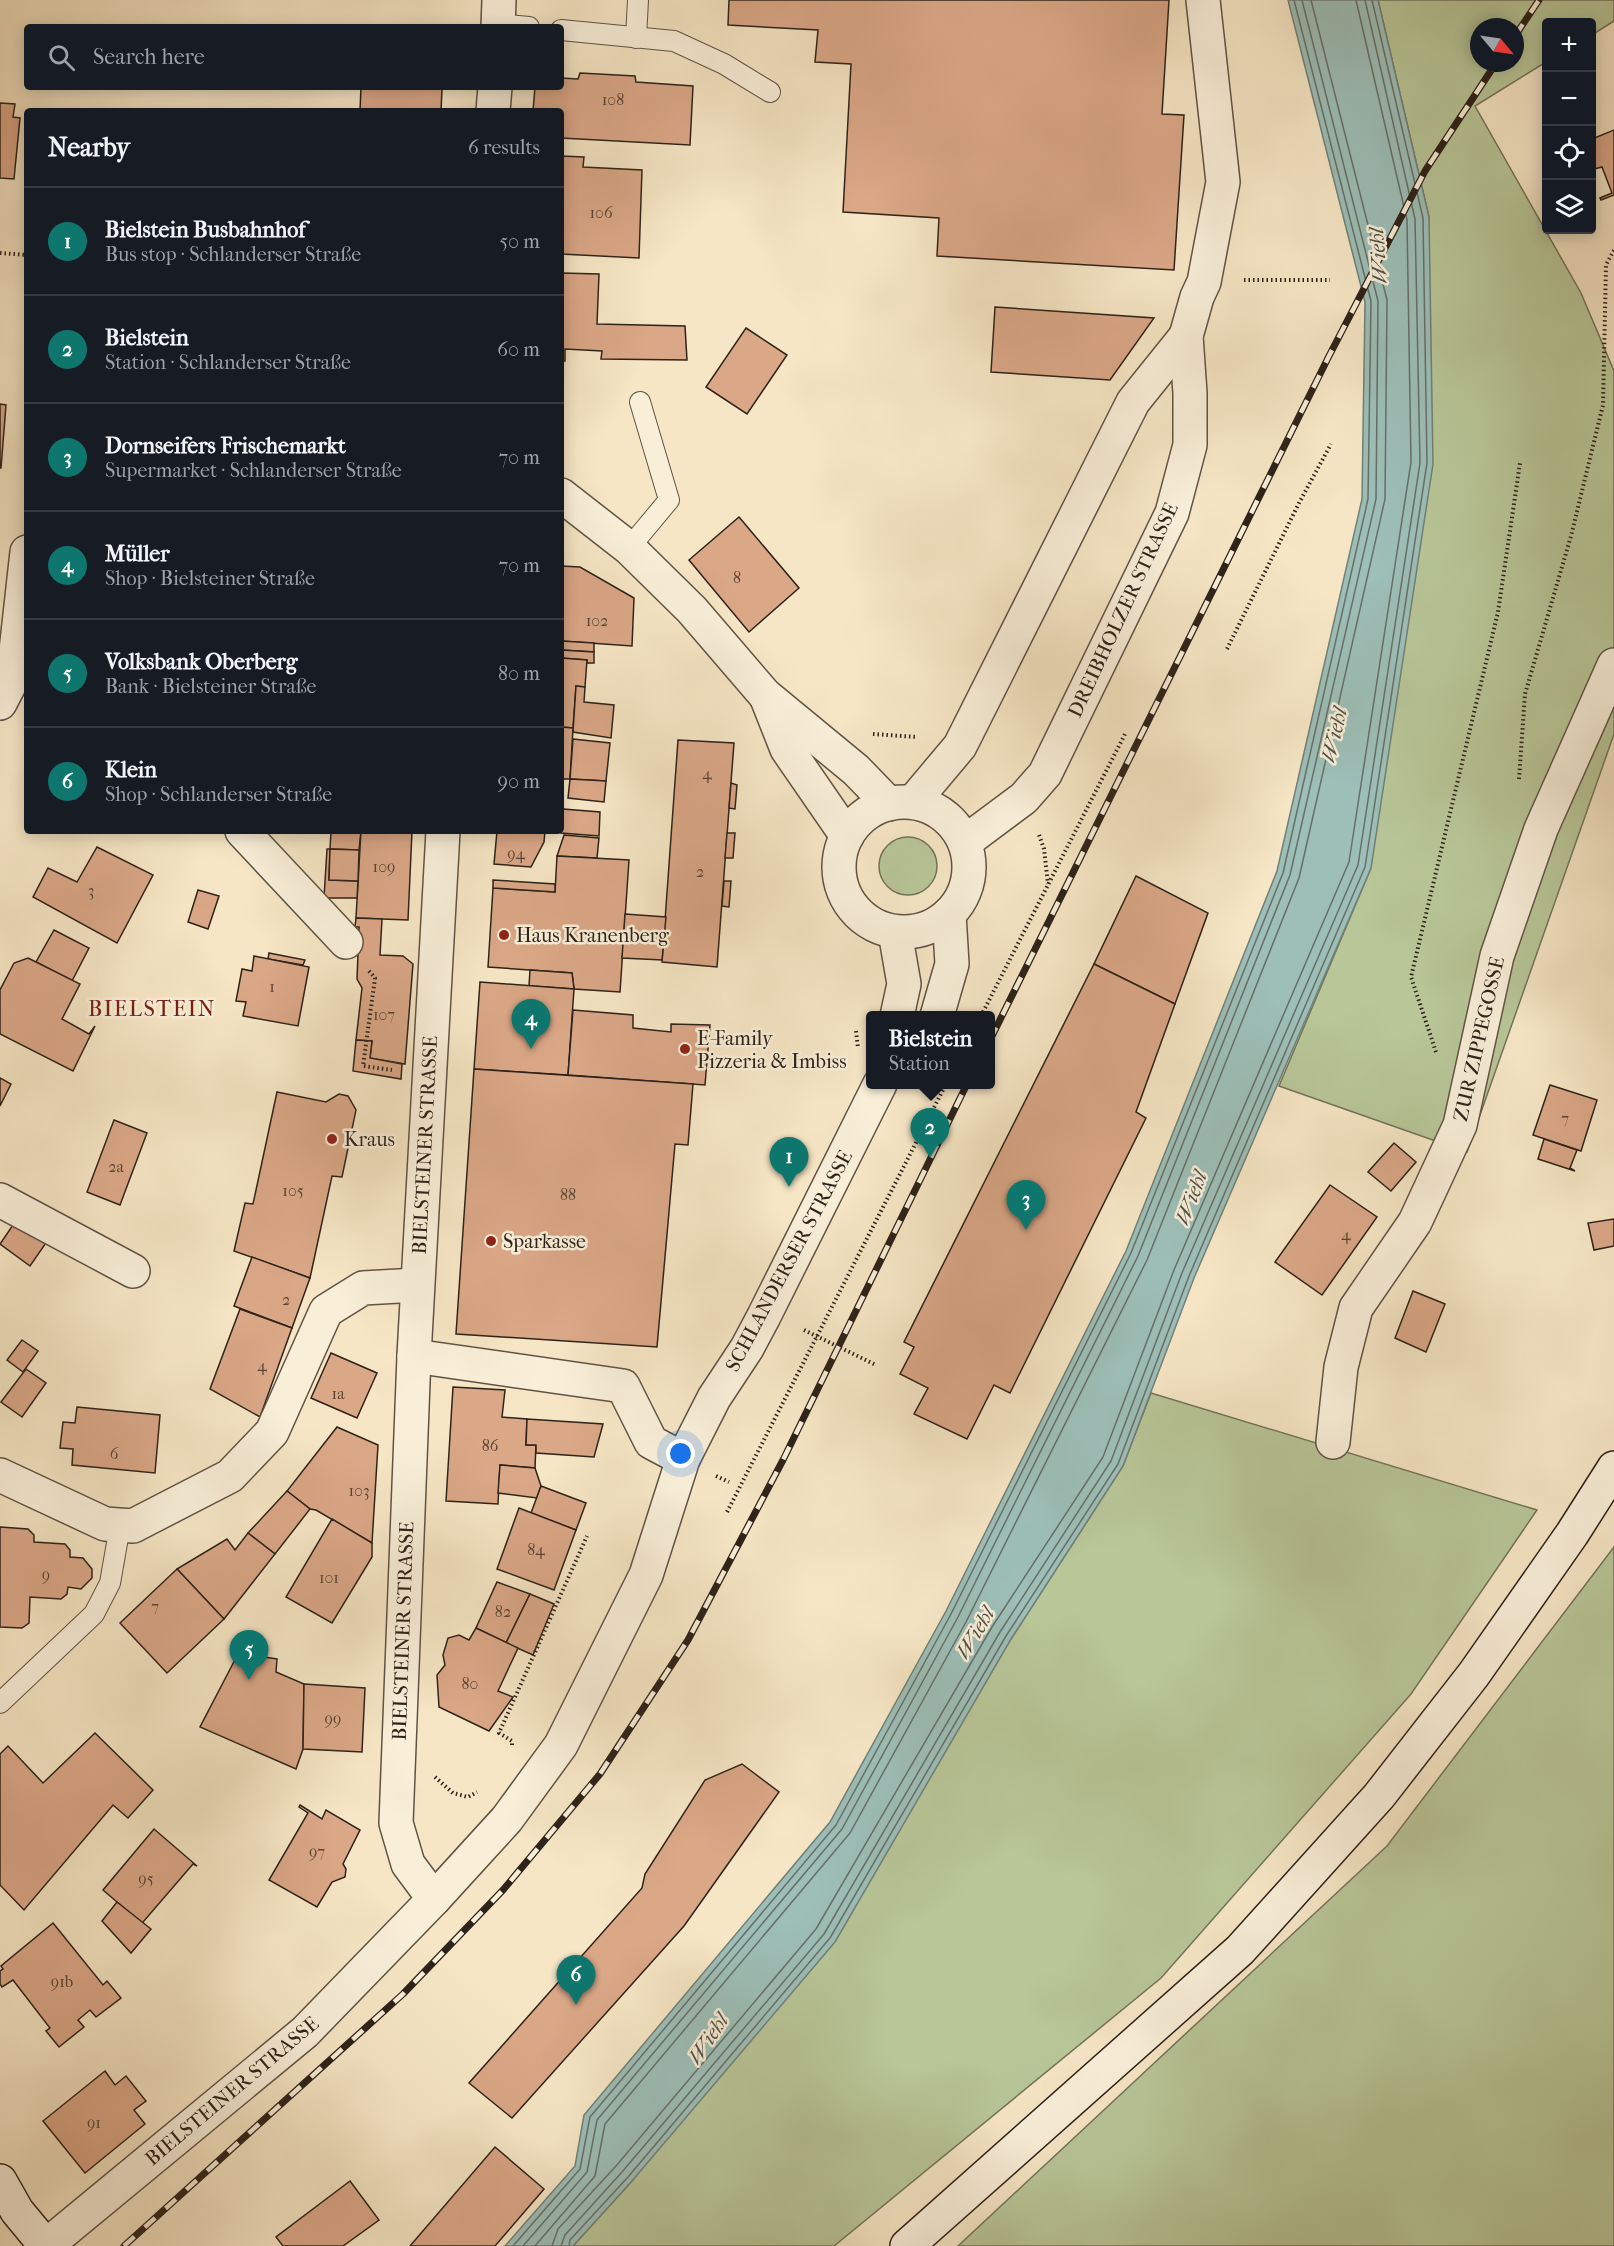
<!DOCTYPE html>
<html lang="en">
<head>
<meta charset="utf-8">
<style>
	:root { --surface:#171b24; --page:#242831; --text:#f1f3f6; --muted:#9ea1a6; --line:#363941; --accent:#0f766e }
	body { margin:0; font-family:"IM FELL French Canon",serif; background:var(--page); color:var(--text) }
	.controls { position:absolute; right:18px; top:18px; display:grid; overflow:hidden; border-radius:6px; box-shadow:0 3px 15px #0003 }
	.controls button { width:54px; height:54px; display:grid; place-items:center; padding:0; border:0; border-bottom:2px solid var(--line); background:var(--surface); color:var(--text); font:30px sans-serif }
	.compass { position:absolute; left:1470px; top:18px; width:54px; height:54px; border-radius:50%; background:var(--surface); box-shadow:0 3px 15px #0003; rotate:119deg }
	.you { position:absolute; left:681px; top:1454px; width:21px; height:21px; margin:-15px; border:4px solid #fff; border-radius:50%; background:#1a73e8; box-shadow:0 0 0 9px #1a73e833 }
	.badge { display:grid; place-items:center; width:39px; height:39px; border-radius:50%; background:var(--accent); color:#fff; font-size:20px; font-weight:700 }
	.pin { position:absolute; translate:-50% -50px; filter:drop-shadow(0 2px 3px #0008) }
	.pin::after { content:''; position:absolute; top:32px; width:21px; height:18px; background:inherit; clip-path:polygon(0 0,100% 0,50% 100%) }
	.popup { position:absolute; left:866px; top:1011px; width:129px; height:78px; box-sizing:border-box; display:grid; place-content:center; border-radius:6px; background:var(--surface); filter:drop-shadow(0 2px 4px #0005); font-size:20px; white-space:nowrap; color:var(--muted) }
	.popup b { font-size:22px; color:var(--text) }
	.popup::after { content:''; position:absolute; left:50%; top:100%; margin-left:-12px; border:12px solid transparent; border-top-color:var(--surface) }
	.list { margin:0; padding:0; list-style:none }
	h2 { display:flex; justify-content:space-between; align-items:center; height:78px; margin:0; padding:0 24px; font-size:26px }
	h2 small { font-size:20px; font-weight:400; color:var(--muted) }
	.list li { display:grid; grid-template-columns:39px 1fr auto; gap:18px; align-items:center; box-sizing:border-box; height:108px; padding:0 24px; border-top:2px solid var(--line) }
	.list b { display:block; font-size:22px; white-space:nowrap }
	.list p { margin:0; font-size:20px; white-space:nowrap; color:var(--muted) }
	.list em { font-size:20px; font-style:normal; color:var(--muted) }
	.icon { flex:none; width:33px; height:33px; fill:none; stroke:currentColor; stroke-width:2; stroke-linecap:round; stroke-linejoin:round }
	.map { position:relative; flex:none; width:1614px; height:2246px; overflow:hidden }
	.search { position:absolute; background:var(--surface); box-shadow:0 3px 15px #0003; left:24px; top:24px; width:540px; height:66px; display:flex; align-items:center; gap:15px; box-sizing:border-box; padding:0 21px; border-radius:6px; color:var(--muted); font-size:22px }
	.panel { position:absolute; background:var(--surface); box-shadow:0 3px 15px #0003; left:24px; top:108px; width:540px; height:726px; border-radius:6px }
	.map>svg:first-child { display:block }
</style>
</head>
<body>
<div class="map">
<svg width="1614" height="2246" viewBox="0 0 1614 2246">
	<rect width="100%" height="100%" fill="#f6e6c5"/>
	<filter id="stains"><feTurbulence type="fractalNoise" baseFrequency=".00333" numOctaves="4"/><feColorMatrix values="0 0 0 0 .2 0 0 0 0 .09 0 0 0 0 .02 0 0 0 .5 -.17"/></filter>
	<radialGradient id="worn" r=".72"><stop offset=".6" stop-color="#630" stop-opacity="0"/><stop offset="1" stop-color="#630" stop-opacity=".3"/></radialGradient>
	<g fill="#b8c698" stroke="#737459" stroke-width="1.5" fill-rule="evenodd">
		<path d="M 1378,0 L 1614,0 L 1614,21 L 1592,35 L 1592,22 L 1546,22 L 1546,62 L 1475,106 L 1581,293 L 1614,371 L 1614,734 L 1467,1152 L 1279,1086 L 1371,868 L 1429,217 ZM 1479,27 L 1515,27 L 1515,63 L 1479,63 Z"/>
		<circle cx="908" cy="866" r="29"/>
		<polygon points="1151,1393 1537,1510 1411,1694 1161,1978 834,2246 573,2246 632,2181 1011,1639 1123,1466"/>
		<polygon points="1614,1547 1614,2246 958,2246 1387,1846"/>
	</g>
	<polygon fill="#9dbfb8" stroke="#718079" stroke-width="1.5" points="1288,0 1378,0 1429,217 1433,464 1371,868 1194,1278 1123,1466 1011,1639 835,1942 632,2181 573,2246 505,2246 575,2166 584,2115 830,1822 946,1611 1126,1251 1277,871 1362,499 1365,302"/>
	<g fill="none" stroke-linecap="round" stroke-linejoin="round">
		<g stroke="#667069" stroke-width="1.5">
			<polyline points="513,2246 580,2169 590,2117 836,1825 951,1614 1131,1253 1283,873 1368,499 1371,301 1294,0"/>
			<polyline points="523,2246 587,2172 597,2120 842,1829 958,1617 1138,1256 1290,875 1376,499 1378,301 1302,0"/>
			<polyline points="535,2246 595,2176 605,2124 850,1833 966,1622 1147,1260 1299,878 1385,499 1387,300 1311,0"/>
			<polyline points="552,2246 558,2229 616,2166 816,1929 992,1627 1103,1457 1174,1270 1349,862 1411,462 1407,220 1356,0"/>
			<polyline points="561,2246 565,2235 622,2172 824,1934 1000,1632 1111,1461 1182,1273 1358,865 1420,463 1415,219 1365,0"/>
			<polyline points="569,2246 570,2240 628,2177 830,1938 1006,1636 1118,1464 1189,1276 1365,867 1427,463 1423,218 1372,0"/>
		</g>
	</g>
	<g fill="#daa787" stroke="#2e221a" stroke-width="1.5">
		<polygon points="729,0 1169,0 1162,114 1184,115 1174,270 937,256 939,218 843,212 851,64 815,62 818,30 728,25"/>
		<polygon points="580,73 635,76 636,82 693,86 690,145 561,138 561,111 533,111 535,87 561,87 561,78 578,79"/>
		<polygon points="361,87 437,87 442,89 441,111 360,111"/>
		<polygon points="0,103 15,104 13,117 20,118 14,179 0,178"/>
		<polygon points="1614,130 1614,195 1601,200 1600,198 1612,193 1602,167 1594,169 1592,163 1592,139"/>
		<polygon points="561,156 584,157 583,167 642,170 639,258 561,254"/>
		<polygon points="561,273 599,274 597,324 685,326 687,360 601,359 602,351 565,349 565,361 561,361"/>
		<polygon points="995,307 1154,318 1110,380 991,372"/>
		<polygon points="746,328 787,355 747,414 706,387"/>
		<polygon points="0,404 6,405 1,468 0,468"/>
		<polygon points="739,517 799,588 749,632 689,560"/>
		<polygon points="561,566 580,567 634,598 632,646 561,641"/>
		<polygon points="561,641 594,643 594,652 561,650"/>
		<polygon points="561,650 594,652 594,663 587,663 587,660 561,658"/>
		<polygon points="561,658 587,660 585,687 576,686 573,728 561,727"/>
		<polygon points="576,686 585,687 584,702 614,705 611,738 573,732"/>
		<polygon points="561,727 573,728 570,779 561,779"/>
		<polygon points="573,739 610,743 606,781 570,779"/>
		<polygon points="678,740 734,743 717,967 662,962"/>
		<polygon points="570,779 606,781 604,802 568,798"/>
		<polygon points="731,783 737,785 735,809 729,808"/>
		<polygon points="563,809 600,812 599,836 561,833"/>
		<polygon points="331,831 361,831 359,850 330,849"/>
		<polygon points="361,831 412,831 408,920 356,918"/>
		<polygon points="497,831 545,831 544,842 531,867 494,864"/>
		<polygon points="727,833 735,833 733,858 725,858"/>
		<polygon points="564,835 599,838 597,858 557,856"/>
		<polygon points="97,847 153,875 117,943 33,897 48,868 77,882"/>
		<polygon points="327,849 330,849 329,880 358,881 357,898 324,898"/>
		<polygon points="330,849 359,850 358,881 329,880"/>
		<polygon points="557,856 629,860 620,992 574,989 572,973 488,967 493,888 555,892"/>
		<polygon points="1136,876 1208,913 1175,1004 1094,964"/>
		<polygon points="493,880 555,884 555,892 493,888"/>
		<polygon points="724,881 731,881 729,907 722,906"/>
		<polygon points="198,890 219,896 208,929 188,922"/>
		<polygon points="625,914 666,917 662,960 622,958"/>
		<polygon points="356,918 382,919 380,955 403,956 413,964 405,1064 370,1058 372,1041 356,1040 362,988 357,979 359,927 355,927"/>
		<polygon points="54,930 89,948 72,981 36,962"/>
		<polygon points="269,953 305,960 303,965 268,959"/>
		<polygon points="254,956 309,967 298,1026 243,1016 246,1002 236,1001 242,969 252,971"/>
		<polygon points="28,958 80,984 62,1019 89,1034 95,1026 73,1071 0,1034 0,990 14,963"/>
		<polygon points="1094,964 1175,1004 1136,1112 1146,1118 1010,1393 994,1385 967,1439 914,1414 928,1388 900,1374 914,1347 904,1342"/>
		<polygon points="530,970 572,973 574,989 529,986"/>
		<polygon points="480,982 574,989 568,1075 474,1069"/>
		<polygon points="573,1010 633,1015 633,1028 671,1032 671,1024 710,1025 705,1085 568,1075"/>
		<polygon points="356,1040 372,1041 370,1058 402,1064 401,1079 353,1071"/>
		<polygon points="474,1069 693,1084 688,1145 675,1144 657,1347 456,1334"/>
		<polygon points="0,1078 11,1084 0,1106"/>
		<polygon points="1550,1085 1597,1100 1581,1151 1533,1135"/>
		<polygon points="277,1092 326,1102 339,1094 348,1096 356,1110 342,1177 332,1176 310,1278 234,1251 245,1203 253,1204"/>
		<polygon points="114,1120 147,1133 120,1205 87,1192"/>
		<polygon points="1544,1139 1577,1150 1570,1168 1575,1171 1538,1159"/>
		<polygon points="1394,1143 1416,1162 1391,1191 1368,1172"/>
		<polygon points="1330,1185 1377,1217 1322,1295 1275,1262"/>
		<polygon points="17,1219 48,1240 30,1266 0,1244"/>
		<polygon points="1614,1219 1614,1246 1594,1250 1588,1223"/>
		<polygon points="252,1257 310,1278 292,1328 234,1306"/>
		<polygon points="1413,1291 1445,1304 1426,1352 1395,1338"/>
		<polygon points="240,1309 292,1328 260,1417 210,1389"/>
		<polygon points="22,1340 38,1351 23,1372 7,1360"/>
		<polygon points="331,1353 377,1373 357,1418 311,1398"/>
		<polygon points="26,1369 46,1383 22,1417 1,1402"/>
		<polygon points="453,1387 505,1390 502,1417 527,1419 526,1445 536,1445 535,1468 500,1465 498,1504 446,1501"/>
		<polygon points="77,1407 160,1415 155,1473 72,1465 73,1449 60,1448 63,1422 75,1423"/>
		<polygon points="527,1419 603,1424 594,1457 536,1453 536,1445 526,1445"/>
		<polygon points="337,1427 378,1445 372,1543 316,1510 310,1509 287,1491"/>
		<polygon points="500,1465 535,1468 541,1486 537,1498 498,1493"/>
		<polygon points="541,1486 586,1503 576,1530 531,1513"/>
		<polygon points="287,1491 310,1509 275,1554 248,1533"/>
		<polygon points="519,1508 576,1530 554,1590 497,1569"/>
		<polygon points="332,1519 372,1543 372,1557 332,1623 286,1597"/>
		<polygon points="0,1527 28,1529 34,1535 34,1542 65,1544 70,1550 70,1557 83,1558 92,1569 92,1578 81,1589 68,1587 67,1594 61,1599 30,1597 29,1623 22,1628 0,1627"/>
		<polygon points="248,1533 275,1554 224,1619 177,1569 227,1539 235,1550"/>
		<polygon points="177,1569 224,1619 167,1673 120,1623"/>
		<polygon points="497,1582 530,1594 506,1643 476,1628"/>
		<polygon points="530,1594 554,1604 533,1655 506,1643"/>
		<polygon points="476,1628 518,1648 498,1691 513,1697 489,1731 439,1707 437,1675 445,1665 443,1655 448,1638 459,1635 469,1640"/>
		<polygon points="238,1654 243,1657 244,1654 277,1659 276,1672 304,1684 303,1749 296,1769 200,1727"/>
		<polygon points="304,1684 365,1688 362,1752 303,1749"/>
		<polygon points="95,1733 153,1790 128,1818 113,1805 24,1910 0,1885 0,1754 8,1746 43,1783"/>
		<polygon points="742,1764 779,1792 684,1926 512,2118 469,2083 642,1888 645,1874 705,1780"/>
		<polygon points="300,1805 322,1819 326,1810 360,1830 343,1864 346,1869 345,1877 332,1882 317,1907 269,1880 308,1813 299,1807"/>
		<polygon points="154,1829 197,1866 193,1864 143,1922 145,1926 103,1890"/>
		<polygon points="117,1902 151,1929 131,1953 102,1921"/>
		<polygon points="53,1923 103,1985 107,1981 121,1998 96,2017 90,2010 78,2020 84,2027 59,2047 46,2031 50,2028 13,1980 2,1987 0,1984 0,1971 3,1969 1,1966"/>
		<polygon points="105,2071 115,2085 126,2076 146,2101 134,2110 145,2124 85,2173 43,2121"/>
		<polygon points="495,2147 544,2189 495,2246 410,2246"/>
		<polygon points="350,2181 379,2220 343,2246 283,2246 276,2237"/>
	</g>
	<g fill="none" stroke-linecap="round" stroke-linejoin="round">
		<defs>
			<g id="service">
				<polyline points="498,24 529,27"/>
				<polyline points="561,30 674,41 724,64 770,92"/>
				<polyline points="636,38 638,0"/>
				<polyline points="629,548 669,500 640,402"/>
				<polyline points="0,1703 94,1614 110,1583 120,1526"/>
			</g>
			<g id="minor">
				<polyline points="0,703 13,678 27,552"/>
				<polyline points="913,802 960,746 1133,402 1186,336"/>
				<polyline points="242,831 346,942"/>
				<polyline points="965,842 1024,798 1045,774 1172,513 1190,445 1190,393 1186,336 1197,297 1204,282 1223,182 1203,0"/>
				<polyline points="0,1200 133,1271"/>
				<polyline points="414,1356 623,1386 651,1442 683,1459"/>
				<polyline points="1333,1442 1341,1367 1356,1308 1415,1222 1460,1125 1497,956 1541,829 1614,665"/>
				<polyline points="0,1475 105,1524 133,1526 230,1476 272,1432 326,1311 363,1288 417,1285"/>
				<polyline points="434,1899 408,1864 396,1823 414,1356 443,831"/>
			</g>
			<g id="tertiary">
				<polyline points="498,27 499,0"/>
				<polyline points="493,111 495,87"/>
				<polyline points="561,495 629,548 692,610 765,695 856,770 889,804"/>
				<polyline points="766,696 787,749 847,836"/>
				<circle cx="904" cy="867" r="65"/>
				<polyline points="895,932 904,984 897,1016"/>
				<polyline points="937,1016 952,964 949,914"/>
				<polyline points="46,2246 305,2032 434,1899 507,1819 561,1745 646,1575 683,1459 714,1398 747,1348 764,1316 880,1084"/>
			</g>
			<g id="secondary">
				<polyline points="0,2181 17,2211 46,2246"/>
				<polyline points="907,2246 1240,1950 1379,1796 1474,1674 1572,1534 1614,1468"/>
			</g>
		</defs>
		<use href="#service" stroke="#605345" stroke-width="22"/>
		<use href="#minor" stroke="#605345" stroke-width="36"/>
		<use href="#tertiary" stroke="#605345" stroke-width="36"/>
		<use href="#secondary" stroke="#2e221a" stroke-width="36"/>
		<g stroke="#2e221a" stroke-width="4" stroke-dasharray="1.5 3" stroke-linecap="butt">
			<polyline points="0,253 27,255"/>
			<polyline points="1244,280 1330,280"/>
			<polyline points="1227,649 1299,503 1331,444"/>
			<polyline points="873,734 917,737"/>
			<polyline points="1519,779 1525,694 1571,536 1603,405 1606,265 1614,250"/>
			<polyline points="1039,835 1044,849 1048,884"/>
			<polyline points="369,971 375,978 363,1066 392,1070"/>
			<polyline points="981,1016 1125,734"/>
			<polyline points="856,1031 858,1048"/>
			<polyline points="1436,1052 1411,977 1498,612 1520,463"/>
			<polyline points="804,1330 876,1365"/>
			<polyline points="716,1476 729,1482"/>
			<polyline points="727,1512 946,1084"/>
			<polyline points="512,1745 512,1741 499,1733 587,1536"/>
			<polyline points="435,1777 453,1793 468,1797 477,1792"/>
		</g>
		<use href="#service" stroke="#f9efd9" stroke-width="20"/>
		<use href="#minor" stroke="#f9efd9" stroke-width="33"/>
		<use href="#tertiary" stroke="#f9efd9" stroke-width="33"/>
		<use href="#secondary" stroke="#f9efd9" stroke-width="33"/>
		<defs>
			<g id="rail">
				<polyline points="1515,36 1539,0"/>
				<polyline points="990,1040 1329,356 1425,171 1496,63"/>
				<polyline points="124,2246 403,1994 503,1890 600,1774 688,1640 783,1460 967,1084"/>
			</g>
		</defs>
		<use href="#rail" stroke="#2e221a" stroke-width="7"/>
		<use href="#rail" stroke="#f9efd9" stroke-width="4.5" stroke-dasharray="14" stroke-linecap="butt"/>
	</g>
	<g fill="#8f2418" stroke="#f9efd9" stroke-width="2">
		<circle cx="504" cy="935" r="6"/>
		<circle cx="685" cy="1049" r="6"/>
		<circle cx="332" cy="1139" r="6"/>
		<circle cx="491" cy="1241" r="6"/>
	</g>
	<g text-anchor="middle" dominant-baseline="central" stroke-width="5" stroke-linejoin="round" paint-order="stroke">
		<g font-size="16" fill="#594335">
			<text x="613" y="99">108</text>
			<text x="601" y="212">106</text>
			<text x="737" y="577">8</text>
			<text x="597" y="620">102</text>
			<text x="707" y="773">4</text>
			<text x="516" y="853">94</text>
			<text x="384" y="866">109</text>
			<text x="700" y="871">2</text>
			<text x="91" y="890">3</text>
			<text x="272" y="986">1</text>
			<text x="384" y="1014">107</text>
			<text x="1565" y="1118">7</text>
			<text x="116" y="1166">2a</text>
			<text x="293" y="1190">105</text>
			<text x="568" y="1194">88</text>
			<text x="1346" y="1234">4</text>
			<text x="286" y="1299">2</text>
			<text x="262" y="1365">4</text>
			<text x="338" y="1393">1a</text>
			<text x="490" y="1445">86</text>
			<text x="114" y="1453">6</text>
			<text x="359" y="1490">103</text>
			<text x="536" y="1549">84</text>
			<text x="46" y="1574">9</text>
			<text x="329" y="1577">101</text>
			<text x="155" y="1606">7</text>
			<text x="503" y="1611">82</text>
			<text x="470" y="1683">80</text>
			<text x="333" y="1718">99</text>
			<text x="317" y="1851">97</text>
			<text x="146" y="1878">95</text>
			<text x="62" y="1981">91b</text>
			<text x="94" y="2122">91</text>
		</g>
		<g font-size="20" fill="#2e221a" stroke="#f9efd9">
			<text transform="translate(1123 610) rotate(-65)">DREIBHOLZER STRASSE</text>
			<text transform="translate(1479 1039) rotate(-77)">ZUR ZIPPEGOSSE</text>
			<text transform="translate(425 1145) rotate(-87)">BIELSTEINER STRASSE</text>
			<text transform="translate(789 1261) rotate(-62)">SCHLANDERSER STRASSE</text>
			<text transform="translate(403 1631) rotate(-88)">BIELSTEINER STRASSE</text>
			<text transform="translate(232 2091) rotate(-40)">BIELSTEINER STRASSE</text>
		</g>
		<g font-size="20" fill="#2e221a" stroke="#f9efd9" text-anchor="start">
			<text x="516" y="935">Haus Kranenberg</text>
			<text x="697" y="1038">E-Family<tspan x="697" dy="23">Pizzeria &amp; Imbiss</tspan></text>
			<text x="344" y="1139">Kraus</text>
			<text x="503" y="1241">Sparkasse</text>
		</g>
		<g font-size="21" font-style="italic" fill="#4f5149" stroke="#f9efd9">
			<text transform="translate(1378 256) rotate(-94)">Wiehl</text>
			<text transform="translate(1334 735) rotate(-77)">Wiehl</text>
			<text transform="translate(1191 1198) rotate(-69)">Wiehl</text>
			<text transform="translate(975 1633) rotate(-59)">Wiehl</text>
			<text transform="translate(708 2039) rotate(-56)">Wiehl</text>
		</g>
		<g font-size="22" letter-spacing="1.5" fill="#7a1f14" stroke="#f9efd9">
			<text x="152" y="1009">BIELSTEIN</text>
		</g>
	</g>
	<rect width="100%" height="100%" filter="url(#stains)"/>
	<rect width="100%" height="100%" fill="url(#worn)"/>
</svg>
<div class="controls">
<button>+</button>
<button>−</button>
<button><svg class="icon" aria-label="locate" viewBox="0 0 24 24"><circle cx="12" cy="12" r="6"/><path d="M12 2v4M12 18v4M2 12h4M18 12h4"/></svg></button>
<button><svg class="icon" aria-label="layers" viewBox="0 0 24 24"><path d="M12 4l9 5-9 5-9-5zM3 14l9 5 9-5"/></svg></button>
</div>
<svg class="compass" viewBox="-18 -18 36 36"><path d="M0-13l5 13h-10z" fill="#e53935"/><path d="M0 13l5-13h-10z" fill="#9ea1a6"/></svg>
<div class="you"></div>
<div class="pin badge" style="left:789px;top:1187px">1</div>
<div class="pin badge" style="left:930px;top:1158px">2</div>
<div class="popup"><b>Bielstein</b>Station</div>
<div class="pin badge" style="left:1026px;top:1230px">3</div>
<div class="pin badge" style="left:531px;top:1049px">4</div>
<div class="pin badge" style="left:249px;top:1680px">5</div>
<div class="pin badge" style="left:576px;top:2005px">6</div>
<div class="search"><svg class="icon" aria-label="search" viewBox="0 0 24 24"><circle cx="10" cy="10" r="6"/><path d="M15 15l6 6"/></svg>Search here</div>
<section class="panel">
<h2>Nearby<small>6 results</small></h2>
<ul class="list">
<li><span class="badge">1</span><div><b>Bielstein Busbahnhof</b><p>Bus stop · Schlanderser Straße</p></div><em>50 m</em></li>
<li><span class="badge">2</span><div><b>Bielstein</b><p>Station · Schlanderser Straße</p></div><em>60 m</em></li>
<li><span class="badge">3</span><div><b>Dornseifers Frischemarkt</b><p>Supermarket · Schlanderser Straße</p></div><em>70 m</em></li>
<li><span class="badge">4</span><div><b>Müller</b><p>Shop · Bielsteiner Straße</p></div><em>70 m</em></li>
<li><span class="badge">5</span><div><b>Volksbank Oberberg</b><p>Bank · Bielsteiner Straße</p></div><em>80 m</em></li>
<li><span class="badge">6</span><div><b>Klein</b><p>Shop · Schlanderser Straße</p></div><em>90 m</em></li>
</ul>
</section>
</div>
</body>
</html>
